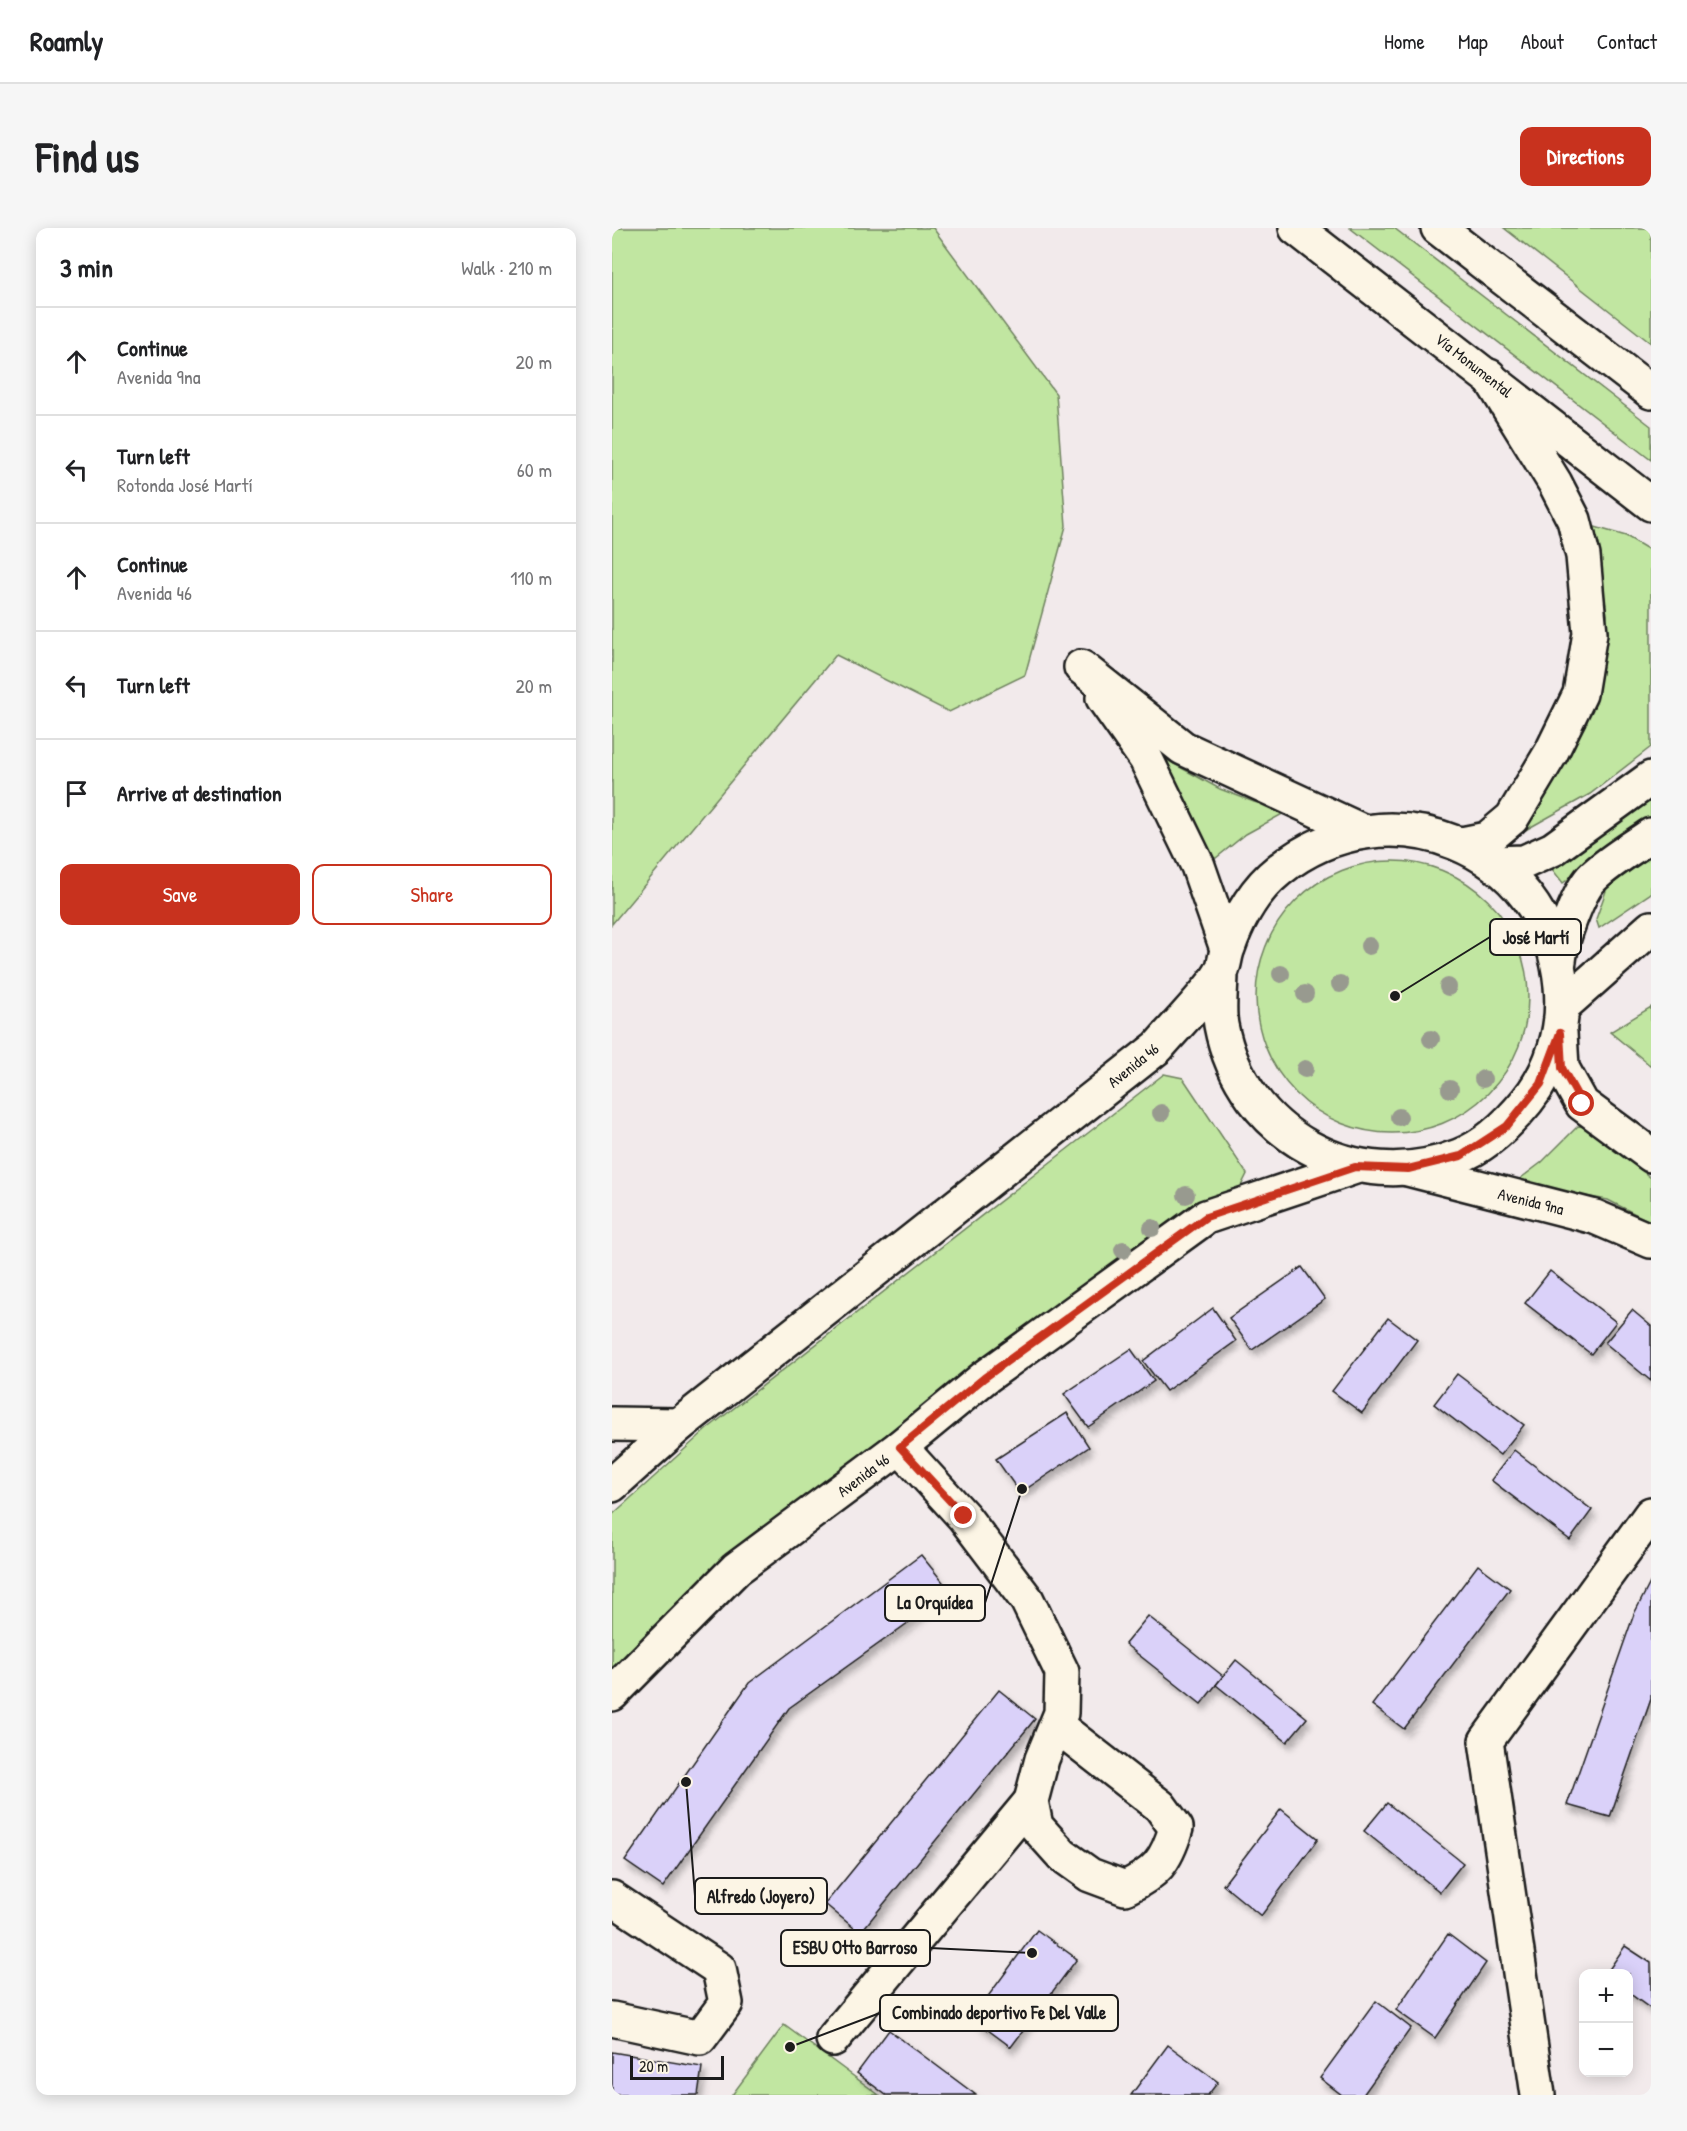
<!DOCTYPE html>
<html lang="en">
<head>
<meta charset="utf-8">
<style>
	:root { --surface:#fff; --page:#f6f6f6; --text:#202124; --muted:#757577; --line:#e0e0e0; --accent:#c8321e }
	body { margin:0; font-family:"Patrick Hand",sans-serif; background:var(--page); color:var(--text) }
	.controls { position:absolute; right:18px; bottom:18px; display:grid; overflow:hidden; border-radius:12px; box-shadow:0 3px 15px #0003 }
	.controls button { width:54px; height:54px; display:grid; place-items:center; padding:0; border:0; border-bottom:2px solid var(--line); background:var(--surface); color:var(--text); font:30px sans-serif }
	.scale { position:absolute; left:18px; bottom:15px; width:94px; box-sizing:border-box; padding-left:6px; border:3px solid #1c1c1c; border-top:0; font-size:16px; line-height:21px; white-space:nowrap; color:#1c1c1c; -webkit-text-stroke:4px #fcf5e5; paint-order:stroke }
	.stop { position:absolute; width:18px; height:18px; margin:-14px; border:4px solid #c8321e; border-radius:50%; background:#fff }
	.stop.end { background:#c8321e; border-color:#fff; box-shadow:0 2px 6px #0008 }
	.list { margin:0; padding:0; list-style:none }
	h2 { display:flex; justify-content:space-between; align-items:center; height:78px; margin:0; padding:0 24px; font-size:26px }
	h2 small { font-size:20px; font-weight:400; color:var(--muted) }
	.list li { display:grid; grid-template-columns:39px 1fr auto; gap:18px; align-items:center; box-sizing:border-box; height:108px; padding:0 24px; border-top:2px solid var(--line) }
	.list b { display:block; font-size:22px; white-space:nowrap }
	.list p { margin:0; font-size:20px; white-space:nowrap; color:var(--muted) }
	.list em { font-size:20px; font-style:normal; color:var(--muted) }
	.actions { display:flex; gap:12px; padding:18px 24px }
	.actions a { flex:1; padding:14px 0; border:2px solid var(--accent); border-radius:12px; text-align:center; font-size:21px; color:var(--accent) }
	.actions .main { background:var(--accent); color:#fff }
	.icon { flex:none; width:33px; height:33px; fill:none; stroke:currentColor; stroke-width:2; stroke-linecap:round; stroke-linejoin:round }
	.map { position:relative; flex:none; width:1039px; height:1867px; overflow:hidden; border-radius:12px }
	header { display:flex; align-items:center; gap:36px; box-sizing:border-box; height:84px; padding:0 30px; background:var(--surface); border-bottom:2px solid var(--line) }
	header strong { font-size:28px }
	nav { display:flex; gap:33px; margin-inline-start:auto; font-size:21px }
	.intro { display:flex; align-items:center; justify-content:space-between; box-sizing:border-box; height:144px; padding:0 36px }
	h1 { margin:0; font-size:42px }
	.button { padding:15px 27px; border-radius:12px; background:var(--accent); color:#fff; font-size:21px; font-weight:700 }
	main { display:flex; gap:36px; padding:0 36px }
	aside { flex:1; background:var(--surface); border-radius:12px; box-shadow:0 3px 15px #0003 }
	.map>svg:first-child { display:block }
</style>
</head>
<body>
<header>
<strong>Roamly</strong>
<nav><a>Home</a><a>Map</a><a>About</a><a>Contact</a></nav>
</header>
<div class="intro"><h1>Find us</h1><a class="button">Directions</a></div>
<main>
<aside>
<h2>3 min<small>Walk · 210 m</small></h2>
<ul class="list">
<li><svg class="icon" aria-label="ahead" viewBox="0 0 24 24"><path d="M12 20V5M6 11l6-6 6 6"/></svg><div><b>Continue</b><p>Avenida 9na</p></div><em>20 m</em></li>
<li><svg class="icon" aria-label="left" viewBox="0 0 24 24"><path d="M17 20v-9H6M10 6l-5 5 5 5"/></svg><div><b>Turn left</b><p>Rotonda José Martí</p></div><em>60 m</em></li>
<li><svg class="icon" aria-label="ahead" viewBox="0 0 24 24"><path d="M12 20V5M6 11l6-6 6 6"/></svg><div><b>Continue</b><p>Avenida 46</p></div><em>110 m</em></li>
<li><svg class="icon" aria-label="left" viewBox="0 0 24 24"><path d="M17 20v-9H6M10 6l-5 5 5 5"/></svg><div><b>Turn left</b></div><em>20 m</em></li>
<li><svg class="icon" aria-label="arrive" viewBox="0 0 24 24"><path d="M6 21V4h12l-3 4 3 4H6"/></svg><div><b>Arrive at destination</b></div></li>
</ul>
<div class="actions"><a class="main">Save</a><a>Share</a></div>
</aside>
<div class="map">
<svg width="1039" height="1867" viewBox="0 0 1039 1867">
	<defs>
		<filter id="shadow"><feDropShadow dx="3.5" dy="6" stdDeviation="3" flood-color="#0004"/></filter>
	</defs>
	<rect width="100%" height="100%" fill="#f2eaeb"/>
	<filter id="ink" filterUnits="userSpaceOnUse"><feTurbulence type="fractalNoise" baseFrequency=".0167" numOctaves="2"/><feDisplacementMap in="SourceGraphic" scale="12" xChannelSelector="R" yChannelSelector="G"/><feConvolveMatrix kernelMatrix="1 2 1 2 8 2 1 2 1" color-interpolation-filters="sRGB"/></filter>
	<g filter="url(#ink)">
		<g fill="#c1e6a1" stroke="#6e815e" stroke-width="1.5">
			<polygon points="0,0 321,0 444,166 454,298 413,447 337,484 224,427 0,696"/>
			<polygon points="738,0 782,0 1039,198 1039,232"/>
			<polygon points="892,0 1039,0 1039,115 1036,113"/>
			<polygon points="983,299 1014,308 1039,323 1039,519 978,566 908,605 948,544 975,494 995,387"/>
			<path d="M 553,531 L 608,561 L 642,574 L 676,583 L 634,606 L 604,630 L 597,630 C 587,593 571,565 551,533 Z"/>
			<polygon points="1039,569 1039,589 951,655 940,641"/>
			<polygon points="1039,628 1039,665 987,700 984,691 995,660"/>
			<circle cx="780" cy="769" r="136"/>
			<polygon points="1039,779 1039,838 998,804"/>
			<polygon points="552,846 571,850 635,946 625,966 336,1158 165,1295 0,1450 0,1287 95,1201"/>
			<polygon points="966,898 975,899 1039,950 1039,994 996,972 901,956 930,934"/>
			<polygon points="172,1797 267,1867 120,1867"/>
		</g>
		<g fill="#dad1f9" stroke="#1c1c1c" stroke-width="1.5" filter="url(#shadow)">
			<polygon points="690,1039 713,1071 640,1122 617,1090"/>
			<polygon points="938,1043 1004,1094 979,1126 913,1075"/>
			<polygon points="601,1080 624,1113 554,1163 531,1133"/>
			<polygon points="1020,1082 1039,1098 1039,1153 993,1115"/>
			<polygon points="776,1090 805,1112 750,1185 720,1163"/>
			<polygon points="519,1121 542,1153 476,1199 452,1166"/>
			<polygon points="845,1146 912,1197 888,1227 822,1176"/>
			<polygon points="455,1185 477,1219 408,1265 384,1231"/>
			<polygon points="902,1222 980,1282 958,1312 879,1252"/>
			<polygon points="309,1327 339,1364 177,1480 51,1659 13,1633 137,1455"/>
			<polygon points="866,1337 898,1361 792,1501 760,1477"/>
			<polygon points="1039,1353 1039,1471 998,1589 955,1577 1022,1386"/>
			<polygon points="536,1388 611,1448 589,1476 513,1416"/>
			<polygon points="624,1432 695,1490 675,1514 604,1457"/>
			<polygon points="387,1462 423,1491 248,1705 213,1676"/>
			<polygon points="775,1575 851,1635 828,1664 752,1603"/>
			<polygon points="669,1581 706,1611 649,1688 611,1657"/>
			<polygon points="425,1702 465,1731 399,1819 360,1790"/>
			<polygon points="836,1706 874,1735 823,1810 784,1782"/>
			<polygon points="1013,1718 1039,1735 1039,1781 1017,1765 1017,1746 994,1746"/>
			<polygon points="764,1773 799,1800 751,1867 730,1867 708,1850"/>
			<polygon points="277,1802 364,1867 274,1867 245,1845"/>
			<polygon points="556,1817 606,1854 596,1867 519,1867"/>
			<polygon points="0,1824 90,1839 86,1867 0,1867"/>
		</g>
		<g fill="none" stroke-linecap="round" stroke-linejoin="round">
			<defs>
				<g id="minor">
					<polyline points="469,439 571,520 750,603"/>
					<polyline points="491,470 534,531 586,638 615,721"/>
					<polyline points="948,805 950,840 970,876 1039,927"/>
					<polyline points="796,941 983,989 1039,1013"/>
					<polyline points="0,1196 67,1197"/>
					<path d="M 288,1219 L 352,1289 L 415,1372 L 450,1444 L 449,1485 L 430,1531 L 419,1573 L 424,1598 L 450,1627 L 478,1647 L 513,1660 C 544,1645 554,1634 564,1600 L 548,1578 L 444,1497"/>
					<polyline points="0,1670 107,1741 114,1775 88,1810 0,1791"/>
					<polyline points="221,1811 419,1573"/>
					<polyline points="926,1867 874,1513 1039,1286"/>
				</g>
				<g id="major">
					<polyline points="882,635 912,634 941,621 1039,550"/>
					<path d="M 947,733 C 949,713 967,661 982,648 C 999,632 1020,620 1039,607"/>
					<path d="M 0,1257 L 67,1197 L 546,819 C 560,802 602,760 610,742 C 613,735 613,727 616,720 C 626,691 643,661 667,642 C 775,555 936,618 949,758 C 953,799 941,841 915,873 C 897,895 874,918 847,928 C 743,969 630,907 609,797 C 606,780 609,761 609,744"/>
					<polyline points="0,1466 124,1341 288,1219 372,1150 594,989 743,939"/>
				</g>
				<g id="highway">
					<polyline points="684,0 1039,276"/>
					<polyline points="826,0 1039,164"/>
					<polyline points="850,616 875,611 900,590 939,525 968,466 978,405 971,328 962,292 943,255 877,148"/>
					<polyline points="951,778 1039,700"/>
				</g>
			</defs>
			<use href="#minor" stroke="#1c1c1c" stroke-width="38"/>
			<use href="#major" stroke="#1c1c1c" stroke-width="38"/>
			<use href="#highway" stroke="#1c1c1c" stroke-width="38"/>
			<use href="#minor" stroke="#fcf5e5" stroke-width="33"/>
			<use href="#major" stroke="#fcf5e5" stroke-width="33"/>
			<use href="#highway" stroke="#fcf5e5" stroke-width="33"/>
		</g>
		<g fill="#989a8f">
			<circle cx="757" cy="718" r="9"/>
			<circle cx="669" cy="746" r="9"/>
			<circle cx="728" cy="756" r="9"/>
			<circle cx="836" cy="759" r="9"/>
			<circle cx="693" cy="766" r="9"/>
			<circle cx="819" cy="811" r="9"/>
			<circle cx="693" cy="841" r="9"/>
			<circle cx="871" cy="851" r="9"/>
			<circle cx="838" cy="861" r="9"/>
			<circle cx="549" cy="885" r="9"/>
			<circle cx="787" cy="889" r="9"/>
			<circle cx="574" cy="967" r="9"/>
			<circle cx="540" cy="1000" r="9"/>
			<circle cx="511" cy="1022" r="9"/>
		</g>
	</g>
	<g fill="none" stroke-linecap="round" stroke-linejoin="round" filter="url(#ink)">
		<polyline stroke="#c8321e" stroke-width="8" points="352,1288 288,1219 372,1150 594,989 743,939 796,941 849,928 895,898 929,856 948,805 950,840 970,876"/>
	</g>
	<g text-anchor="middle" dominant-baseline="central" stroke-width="6" stroke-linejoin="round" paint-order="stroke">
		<g font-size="16" fill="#1c1c1c" stroke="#fcf5e5">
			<text transform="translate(862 137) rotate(38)">Vía Monumental</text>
			<text transform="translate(521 837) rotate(-39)">Avenida 46</text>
			<text transform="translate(919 973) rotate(14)">Avenida 9na</text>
			<text transform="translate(251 1247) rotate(-37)">Avenida 46</text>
		</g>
	</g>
	<path fill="none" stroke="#1c1c1c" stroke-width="2" d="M783 768L878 709M410 1261L373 1375M74 1554L83 1668M420 1725L318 1720M178 1819L268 1785"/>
	<g fill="#1c1c1c" stroke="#fcf5e5" stroke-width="2">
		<circle cx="783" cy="768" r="6"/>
		<circle cx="410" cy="1261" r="6"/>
		<circle cx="74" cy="1554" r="6"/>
		<circle cx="420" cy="1725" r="6"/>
		<circle cx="178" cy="1819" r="6"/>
	</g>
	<g fill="#fcf5e5" stroke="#1c1c1c" stroke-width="2">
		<rect x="878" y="691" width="91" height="36" rx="6"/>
		<rect x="273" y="1357" width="100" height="36" rx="6"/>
		<rect x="83" y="1650" width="132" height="36" rx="6"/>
		<rect x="169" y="1702" width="149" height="36" rx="6"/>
		<rect x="268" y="1767" width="238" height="36" rx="6"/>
	</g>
	<g font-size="18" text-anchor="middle" font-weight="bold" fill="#1c1c1c">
		<text x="924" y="716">José Martí</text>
		<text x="323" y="1381">La Orquídea</text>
		<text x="149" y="1675">Alfredo (Joyero)</text>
		<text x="243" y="1726">ESBU Otto Barroso</text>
		<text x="387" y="1791">Combinado deportivo Fe Del Valle</text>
	</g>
</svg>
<div class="controls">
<button>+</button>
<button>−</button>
</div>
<div class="scale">20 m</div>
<div class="stop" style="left:970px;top:876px"></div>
<div class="stop end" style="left:352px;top:1288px"></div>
</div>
</main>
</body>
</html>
